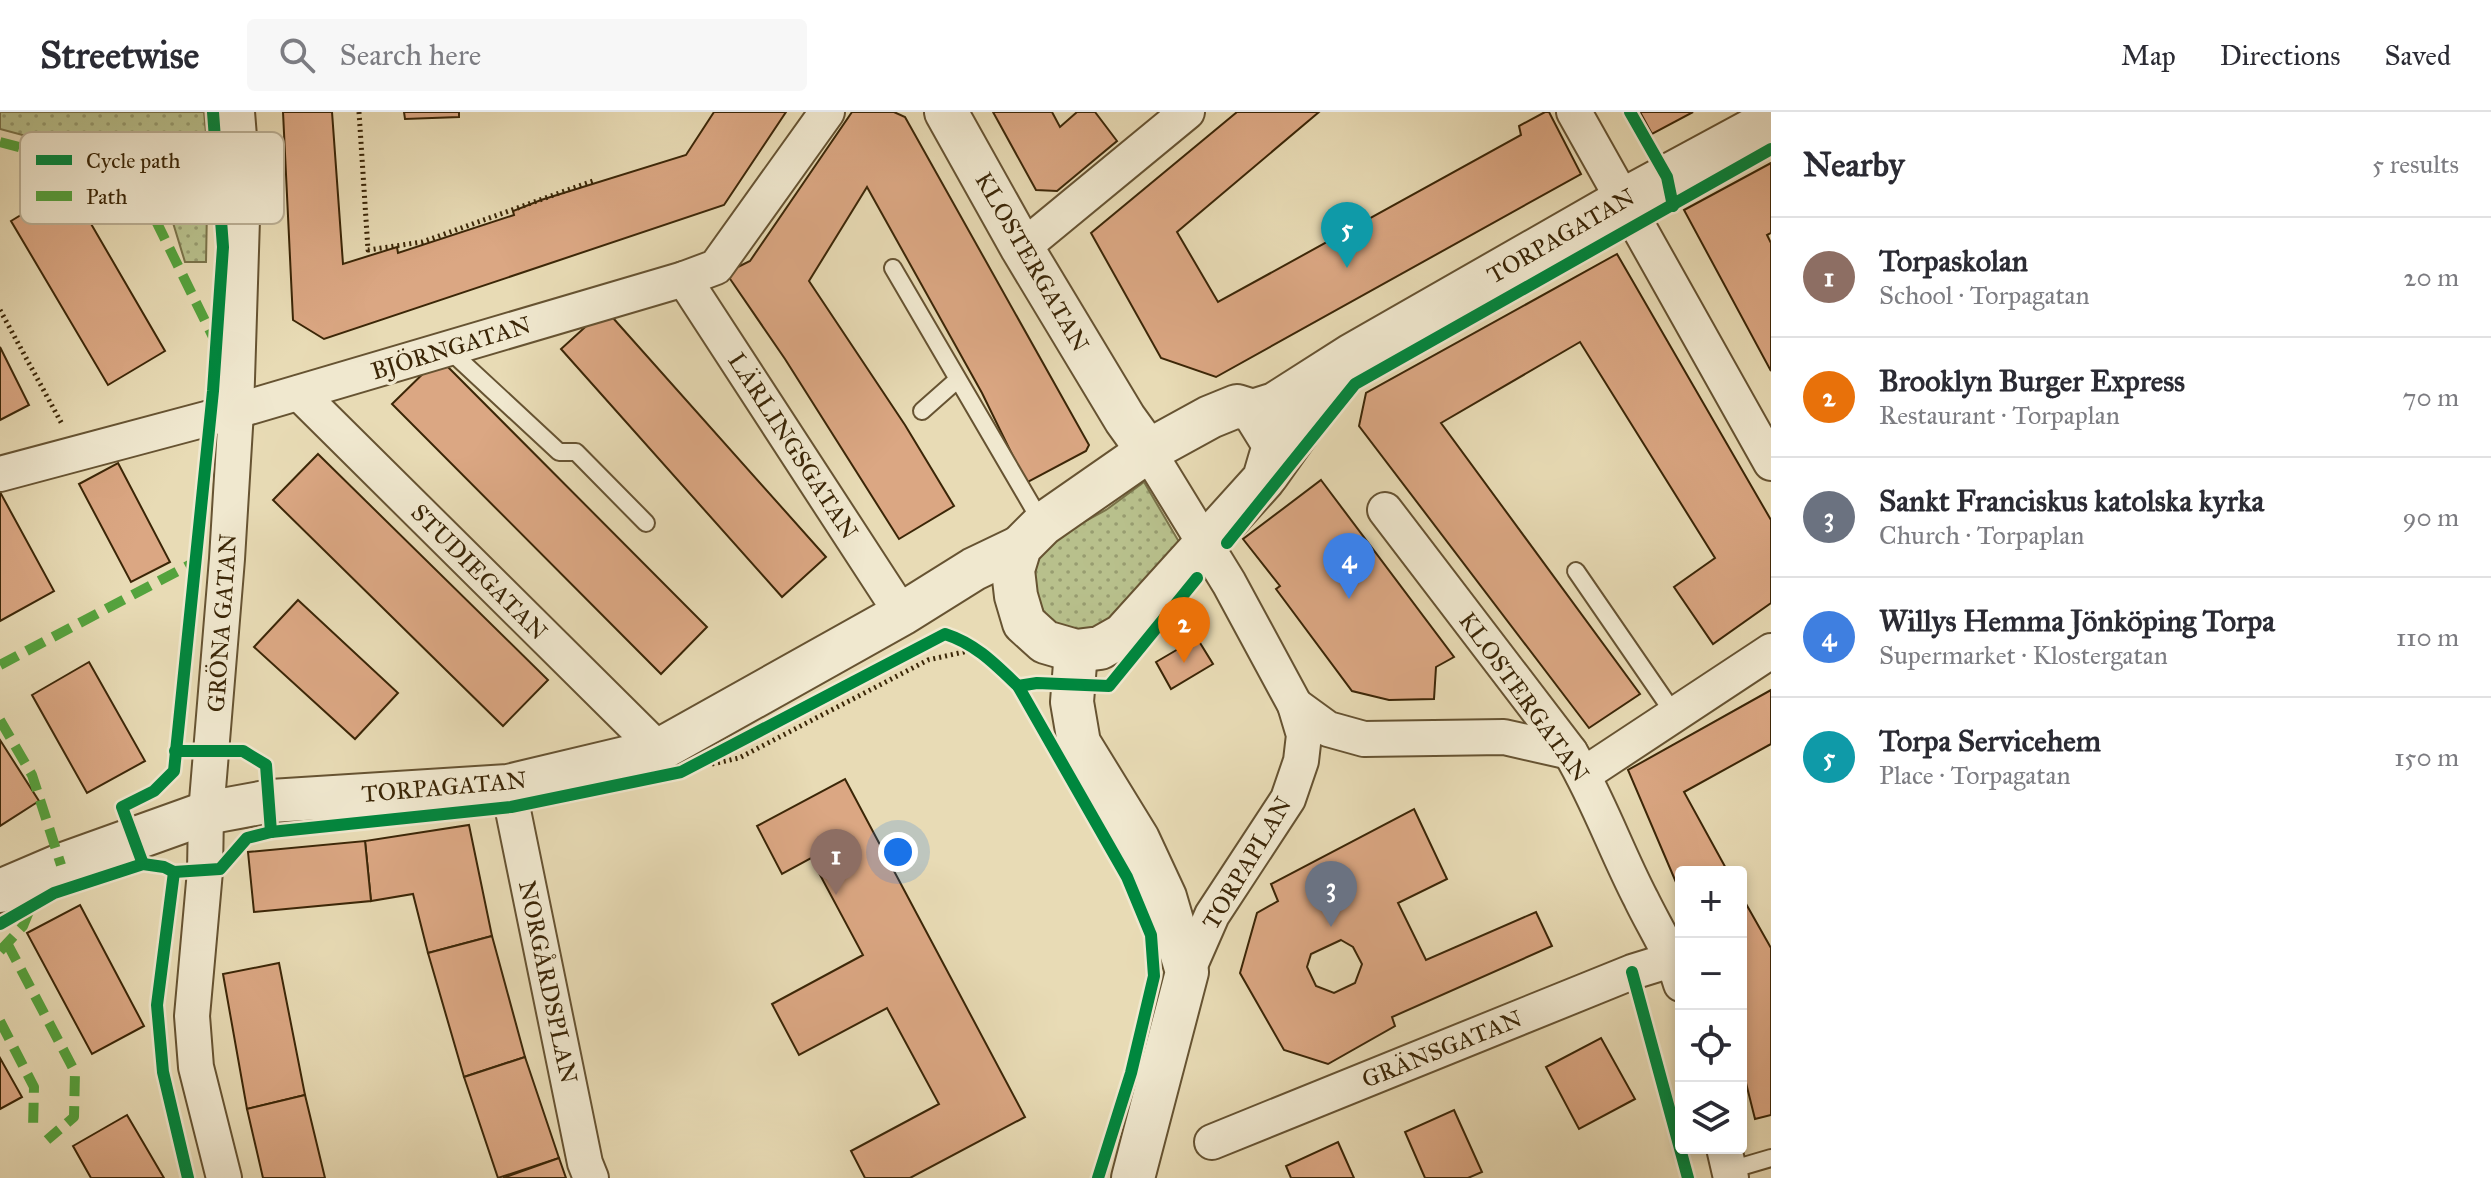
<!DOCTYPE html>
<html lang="en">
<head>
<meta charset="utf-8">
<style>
	:root { --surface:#fff; --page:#f7f7f7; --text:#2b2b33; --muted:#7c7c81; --line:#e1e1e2; --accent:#8f2418 }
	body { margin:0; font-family:"IM FELL Great Primer",serif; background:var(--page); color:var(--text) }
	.controls { position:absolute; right:24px; bottom:24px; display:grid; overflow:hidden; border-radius:8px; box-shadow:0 4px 12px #0003 }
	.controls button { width:72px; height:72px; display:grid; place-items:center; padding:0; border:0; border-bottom:2px solid var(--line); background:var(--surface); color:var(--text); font:40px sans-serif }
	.you { position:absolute; left:898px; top:740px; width:28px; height:28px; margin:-20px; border:6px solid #fff; border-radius:50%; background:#1a73e8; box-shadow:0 0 0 12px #1a73e833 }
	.badge { display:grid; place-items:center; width:52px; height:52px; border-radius:50%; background:var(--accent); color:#fff; font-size:26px; font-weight:700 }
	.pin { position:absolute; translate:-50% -66px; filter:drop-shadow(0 2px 4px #0008) }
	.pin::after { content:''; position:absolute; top:42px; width:28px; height:24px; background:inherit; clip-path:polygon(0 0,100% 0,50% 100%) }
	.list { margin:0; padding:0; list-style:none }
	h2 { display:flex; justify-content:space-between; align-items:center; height:104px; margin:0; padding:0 32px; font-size:34px }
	h2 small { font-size:26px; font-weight:400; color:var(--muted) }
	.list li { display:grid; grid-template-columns:52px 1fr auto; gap:24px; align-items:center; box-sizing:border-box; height:120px; padding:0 32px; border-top:2px solid var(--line) }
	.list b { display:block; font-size:30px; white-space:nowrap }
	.list p { margin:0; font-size:26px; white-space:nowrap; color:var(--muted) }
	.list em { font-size:26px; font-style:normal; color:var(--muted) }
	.icon { flex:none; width:44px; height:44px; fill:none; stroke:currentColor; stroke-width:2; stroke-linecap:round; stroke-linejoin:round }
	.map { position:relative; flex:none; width:1771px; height:1066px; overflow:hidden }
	header { display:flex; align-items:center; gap:48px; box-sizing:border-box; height:112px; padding:0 40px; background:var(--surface); border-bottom:2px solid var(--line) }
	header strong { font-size:38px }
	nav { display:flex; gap:44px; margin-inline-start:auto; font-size:28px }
	.search { width:560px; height:72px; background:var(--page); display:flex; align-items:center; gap:20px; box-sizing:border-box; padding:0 28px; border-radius:8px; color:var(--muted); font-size:30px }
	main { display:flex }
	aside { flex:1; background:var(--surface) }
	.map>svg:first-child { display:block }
</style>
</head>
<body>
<header>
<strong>Streetwise</strong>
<div class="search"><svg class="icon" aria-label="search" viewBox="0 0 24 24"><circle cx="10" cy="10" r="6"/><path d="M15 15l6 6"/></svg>Search here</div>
<nav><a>Map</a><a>Directions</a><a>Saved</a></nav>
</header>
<main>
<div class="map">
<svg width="1771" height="1066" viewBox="0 0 1771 1066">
	<defs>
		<pattern id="park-dots" width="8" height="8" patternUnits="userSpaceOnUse" patternTransform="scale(2)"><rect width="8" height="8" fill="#b8c08c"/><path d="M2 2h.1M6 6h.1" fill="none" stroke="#979c70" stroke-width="1.8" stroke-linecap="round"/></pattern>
	</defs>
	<rect width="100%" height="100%" fill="#e8dbb5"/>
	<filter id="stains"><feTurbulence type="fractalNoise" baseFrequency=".0025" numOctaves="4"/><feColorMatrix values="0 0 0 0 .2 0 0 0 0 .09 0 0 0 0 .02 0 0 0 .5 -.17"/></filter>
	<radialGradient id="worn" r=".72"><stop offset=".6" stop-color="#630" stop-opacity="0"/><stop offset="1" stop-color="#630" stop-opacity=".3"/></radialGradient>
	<g fill="url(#park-dots)" stroke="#7a734a" stroke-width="2">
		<polygon points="0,0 204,0 208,42 206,150 185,150 170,101 137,63 90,41 0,17"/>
		<polygon points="1144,370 1182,435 1114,508 1096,516 1065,518 1045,503 1030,468 1038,444 1058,424 1106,398"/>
	</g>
	<g fill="#dba783" stroke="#3b2607" stroke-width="2" fill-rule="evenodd">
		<polygon points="283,0 332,0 343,152 397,135 398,141 514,103 513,99 541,88 686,43 714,0 786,0 724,93 324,227 293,208"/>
		<polygon points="404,0 459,0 459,5 405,7"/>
		<polygon points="852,0 894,0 905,5 1089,333 1086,339 1026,371 982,281 867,75 809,169 905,313 954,394 899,427 785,247 726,161 750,149"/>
		<polygon points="993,0 1052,0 1060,15 1077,0 1095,0 1117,29 1057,79 1036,78"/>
		<polygon points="1237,0 1319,0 1177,120 1218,190 1521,23 1519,14 1545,0 1549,0 1581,62 1216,265 1161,246 1091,121"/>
		<polygon points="1640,0 1693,0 1652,22"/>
		<polygon points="1771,51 1771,121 1767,123 1771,131 1771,259 1684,98"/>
		<polygon points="69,74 165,239 108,273 11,109"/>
		<polygon points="1617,142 1771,408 1771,491 1713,532 1674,475 1715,446 1580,230 1441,311 1640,582 1589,616 1359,314 1366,281"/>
		<polygon points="605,197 826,445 782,485 561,237"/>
		<polygon points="0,235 29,293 0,308"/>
		<polygon points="439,246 707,515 661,562 392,292"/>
		<polygon points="318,342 548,568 503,614 273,388"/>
		<polygon points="118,351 170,450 131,470 79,372"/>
		<polygon points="1321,368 1454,545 1436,555 1434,587 1389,588 1352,579 1276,477 1280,474 1243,427"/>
		<polygon points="0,380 54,479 0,509"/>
		<polygon points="298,488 398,581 355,627 254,535"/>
		<polygon points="1197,526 1213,552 1171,577 1156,550"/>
		<polygon points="89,550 145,649 87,681 32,583"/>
		<polygon points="1771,578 1771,632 1684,680 1728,760 1681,760 1681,782 1628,658"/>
		<polygon points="0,628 39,689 0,714"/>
		<polygon points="845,667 1025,1005 910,1066 865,1066 851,1039 939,992 887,896 799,943 772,892 863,843 811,746 782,762 757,714"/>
		<path d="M 1414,697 L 1447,767 L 1398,791 L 1426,848 L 1536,800 L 1552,834 L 1392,905 L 1395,914 L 1328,952 L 1284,938 L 1240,861 L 1257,801 L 1278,789 L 1271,772 ZM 1341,828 L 1353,835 L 1362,852 L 1355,871 L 1334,881 L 1316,874 L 1307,855 L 1311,842 Z"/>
		<polygon points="469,713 492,824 428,841 413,782 371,789 365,729"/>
		<polygon points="365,729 371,789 254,800 248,740"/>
		<polygon points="1741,783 1771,836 1771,1003 1755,1007 1741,951"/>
		<polygon points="80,793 144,914 92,942 27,821"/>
		<polygon points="492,824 525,945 464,965 428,841"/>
		<polygon points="279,851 305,983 247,997 223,862"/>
		<polygon points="1601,926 1635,987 1579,1017 1546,955"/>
		<polygon points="525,945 559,1046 498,1066 464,965"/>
		<polygon points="0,946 22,985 0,997"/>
		<polygon points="305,983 325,1066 263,1066 247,997"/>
		<polygon points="1454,998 1482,1060 1468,1066 1425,1066 1405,1020"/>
		<polygon points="127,1003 164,1066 91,1066 73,1034"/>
		<polygon points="1338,1030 1354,1066 1291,1066 1286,1054"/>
		<polygon points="559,1046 566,1066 503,1066"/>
	</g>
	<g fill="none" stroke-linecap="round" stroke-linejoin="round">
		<defs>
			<g id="service">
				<polyline points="893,156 1042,411"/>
				<polyline points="448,237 559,340 576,340 646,411"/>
				<polyline points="922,299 957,268"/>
				<polyline points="1576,459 1675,603"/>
				<polyline points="1730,1058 1771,1046"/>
			</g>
			<g id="minor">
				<polyline points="1574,0 1771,351"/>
				<polyline points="1022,136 1187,0"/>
				<polyline points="684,167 902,502"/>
				<polyline points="299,281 659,638"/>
				<polyline points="1148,339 1229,471 1295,593 1304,623 1301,649 1288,687 1212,803 1187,860"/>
				<polyline points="0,362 236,299 684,167 716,155 827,0"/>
				<path d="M 1385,398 L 1570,640 C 1598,687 1616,739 1641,787 C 1655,816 1672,841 1681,872"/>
				<polyline points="1295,593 1328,617 1364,627 1504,625 1570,640"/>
				<polyline points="1583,663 1771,539"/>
				<polyline points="508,674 585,1051 591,1066"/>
				<polyline points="1212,1030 1632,860 1674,847"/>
				<polyline points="1724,1036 1731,1066"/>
				<polyline points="224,1066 196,955 192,904 205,759 206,701 227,447 236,299 243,75 237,0"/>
			</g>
			<g id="tertiary">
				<polyline points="946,0 1022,136 1125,307 1148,339"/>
				<polygon points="1237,294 1253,299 1274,333 1264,367 1123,523 1100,536 1076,539 1045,530 1024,511 1016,484 1013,458 1020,435 1043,412 1148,339 1210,305"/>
				<polyline points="1253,299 1275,292 1352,243 1623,88 1771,8"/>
				<polyline points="1267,363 1340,260"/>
				<polyline points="1076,539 1072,590 1079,631 1138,727 1165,785 1187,860 1133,1066"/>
				<polyline points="0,779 61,753 206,701 271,689 508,674 659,638 902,502 974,457 1020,435"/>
			</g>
		</defs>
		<use href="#service" stroke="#665332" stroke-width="20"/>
		<use href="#minor" stroke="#665332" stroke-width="38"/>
		<use href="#tertiary" stroke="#665332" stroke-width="46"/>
		<g stroke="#3b2607" stroke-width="5" stroke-dasharray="2 4" stroke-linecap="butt">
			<polyline points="359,0 368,138 422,130 593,69"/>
			<polyline points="0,198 62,312"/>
			<polyline points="712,652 739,646 928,548 977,537"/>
		</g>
		<use href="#service" stroke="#f0e8cf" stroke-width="16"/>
		<use href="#minor" stroke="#f0e8cf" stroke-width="34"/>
		<use href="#tertiary" stroke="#f0e8cf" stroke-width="42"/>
		<g stroke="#54a33d" stroke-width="10" stroke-dasharray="20 10" stroke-linecap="butt">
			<polyline points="0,30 95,55 157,111 214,227"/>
			<polyline points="0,553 195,450"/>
			<polyline points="0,608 32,663 61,753"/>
			<polyline points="7,831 75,960 74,1005 47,1028"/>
			<polyline points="0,839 23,814 30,797"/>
			<polyline points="0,909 34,975 33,1017"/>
		</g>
		<defs>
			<g id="cycleway">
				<polyline points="1630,0 1667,65 1673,94"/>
				<polyline points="1227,431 1355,272 1771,37"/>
				<polyline points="1018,574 1127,765 1151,823 1154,864 1131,961 1098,1066"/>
				<polyline points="175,639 243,639 266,653 271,720"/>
				<polyline points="143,752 122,695 154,679 174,659 213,279 223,135 213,0"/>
				<polyline points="174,760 157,893 163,960 188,1066"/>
				<path d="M 0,812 L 54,781 L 143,752 L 164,755 L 174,760 L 220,757 L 247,726 L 271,720 L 511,695 L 681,660 L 945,522 C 976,532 995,552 1018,574 L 1037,571 L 1109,574 L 1197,466"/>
				<polyline points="1632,860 1688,1066"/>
			</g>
		</defs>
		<use href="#cycleway" stroke="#f0e8cf" stroke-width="17"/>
		<use href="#cycleway" stroke="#00873e" stroke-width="12"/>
	</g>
	<g text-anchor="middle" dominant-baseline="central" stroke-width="7" stroke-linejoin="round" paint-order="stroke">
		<g font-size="24" fill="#3b2607" stroke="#f0e8cf">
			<text transform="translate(1561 124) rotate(-30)">TORPAGATAN</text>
			<text transform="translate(1032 150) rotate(60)">KLOSTERGATAN</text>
			<text transform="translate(451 236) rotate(-17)">BJÖRNGATAN</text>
			<text transform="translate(793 334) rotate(57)">LÄRLINGSGATAN</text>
			<text transform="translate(479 460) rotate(45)">STUDIEGATAN</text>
			<text transform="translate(222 511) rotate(-86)">GRÖNA GATAN</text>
			<text transform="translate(1524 585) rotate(54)">KLOSTERGATAN</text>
			<text transform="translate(444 675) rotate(-5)">TORPAGATAN</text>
			<text transform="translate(1247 751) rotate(-59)">TORPAPLAN</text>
			<text transform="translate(548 870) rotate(78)">NORGÅRDSPLAN</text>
			<text transform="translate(1442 937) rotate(-22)">GRÄNSGATAN</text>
		</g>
	</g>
	<rect x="20" y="20" width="264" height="92" rx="12" fill="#f0e8cf" stroke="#baae93" stroke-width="2"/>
	<rect x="36" y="43" width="36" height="10" fill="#00873e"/>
	<rect x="36" y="79" width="36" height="10" fill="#54a33d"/>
	<g font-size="22" fill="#3b2607">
		<text x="86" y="56">Cycle path</text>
		<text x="86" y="92">Path</text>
	</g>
	<rect width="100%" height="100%" filter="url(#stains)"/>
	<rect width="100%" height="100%" fill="url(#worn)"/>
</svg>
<div class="controls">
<button>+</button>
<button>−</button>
<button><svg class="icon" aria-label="locate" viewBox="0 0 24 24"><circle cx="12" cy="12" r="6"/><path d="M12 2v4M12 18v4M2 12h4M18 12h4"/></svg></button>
<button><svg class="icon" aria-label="layers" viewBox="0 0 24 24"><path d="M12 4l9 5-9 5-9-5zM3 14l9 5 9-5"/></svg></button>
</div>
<div class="you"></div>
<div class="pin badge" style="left:836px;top:783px;background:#8d6e63">1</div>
<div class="pin badge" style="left:1184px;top:551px;background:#e8710a">2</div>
<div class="pin badge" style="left:1331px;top:815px;background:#6b7280">3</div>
<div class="pin badge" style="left:1349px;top:487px;background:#3f7fe0">4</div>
<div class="pin badge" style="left:1347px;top:156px;background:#0f9aa8">5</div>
</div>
<aside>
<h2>Nearby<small>5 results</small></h2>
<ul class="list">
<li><span class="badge" style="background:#8d6e63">1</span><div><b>Torpaskolan</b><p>School · Torpagatan</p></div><em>20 m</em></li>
<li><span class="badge" style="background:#e8710a">2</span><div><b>Brooklyn Burger Express</b><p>Restaurant · Torpaplan</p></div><em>70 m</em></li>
<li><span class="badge" style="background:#6b7280">3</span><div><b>Sankt Franciskus katolska kyrka</b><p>Church · Torpaplan</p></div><em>90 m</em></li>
<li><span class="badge" style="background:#3f7fe0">4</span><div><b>Willys Hemma Jönköping Torpa</b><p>Supermarket · Klostergatan</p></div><em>110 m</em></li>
<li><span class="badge" style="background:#0f9aa8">5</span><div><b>Torpa Servicehem</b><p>Place · Torpagatan</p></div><em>150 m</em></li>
</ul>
</aside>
</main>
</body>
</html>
